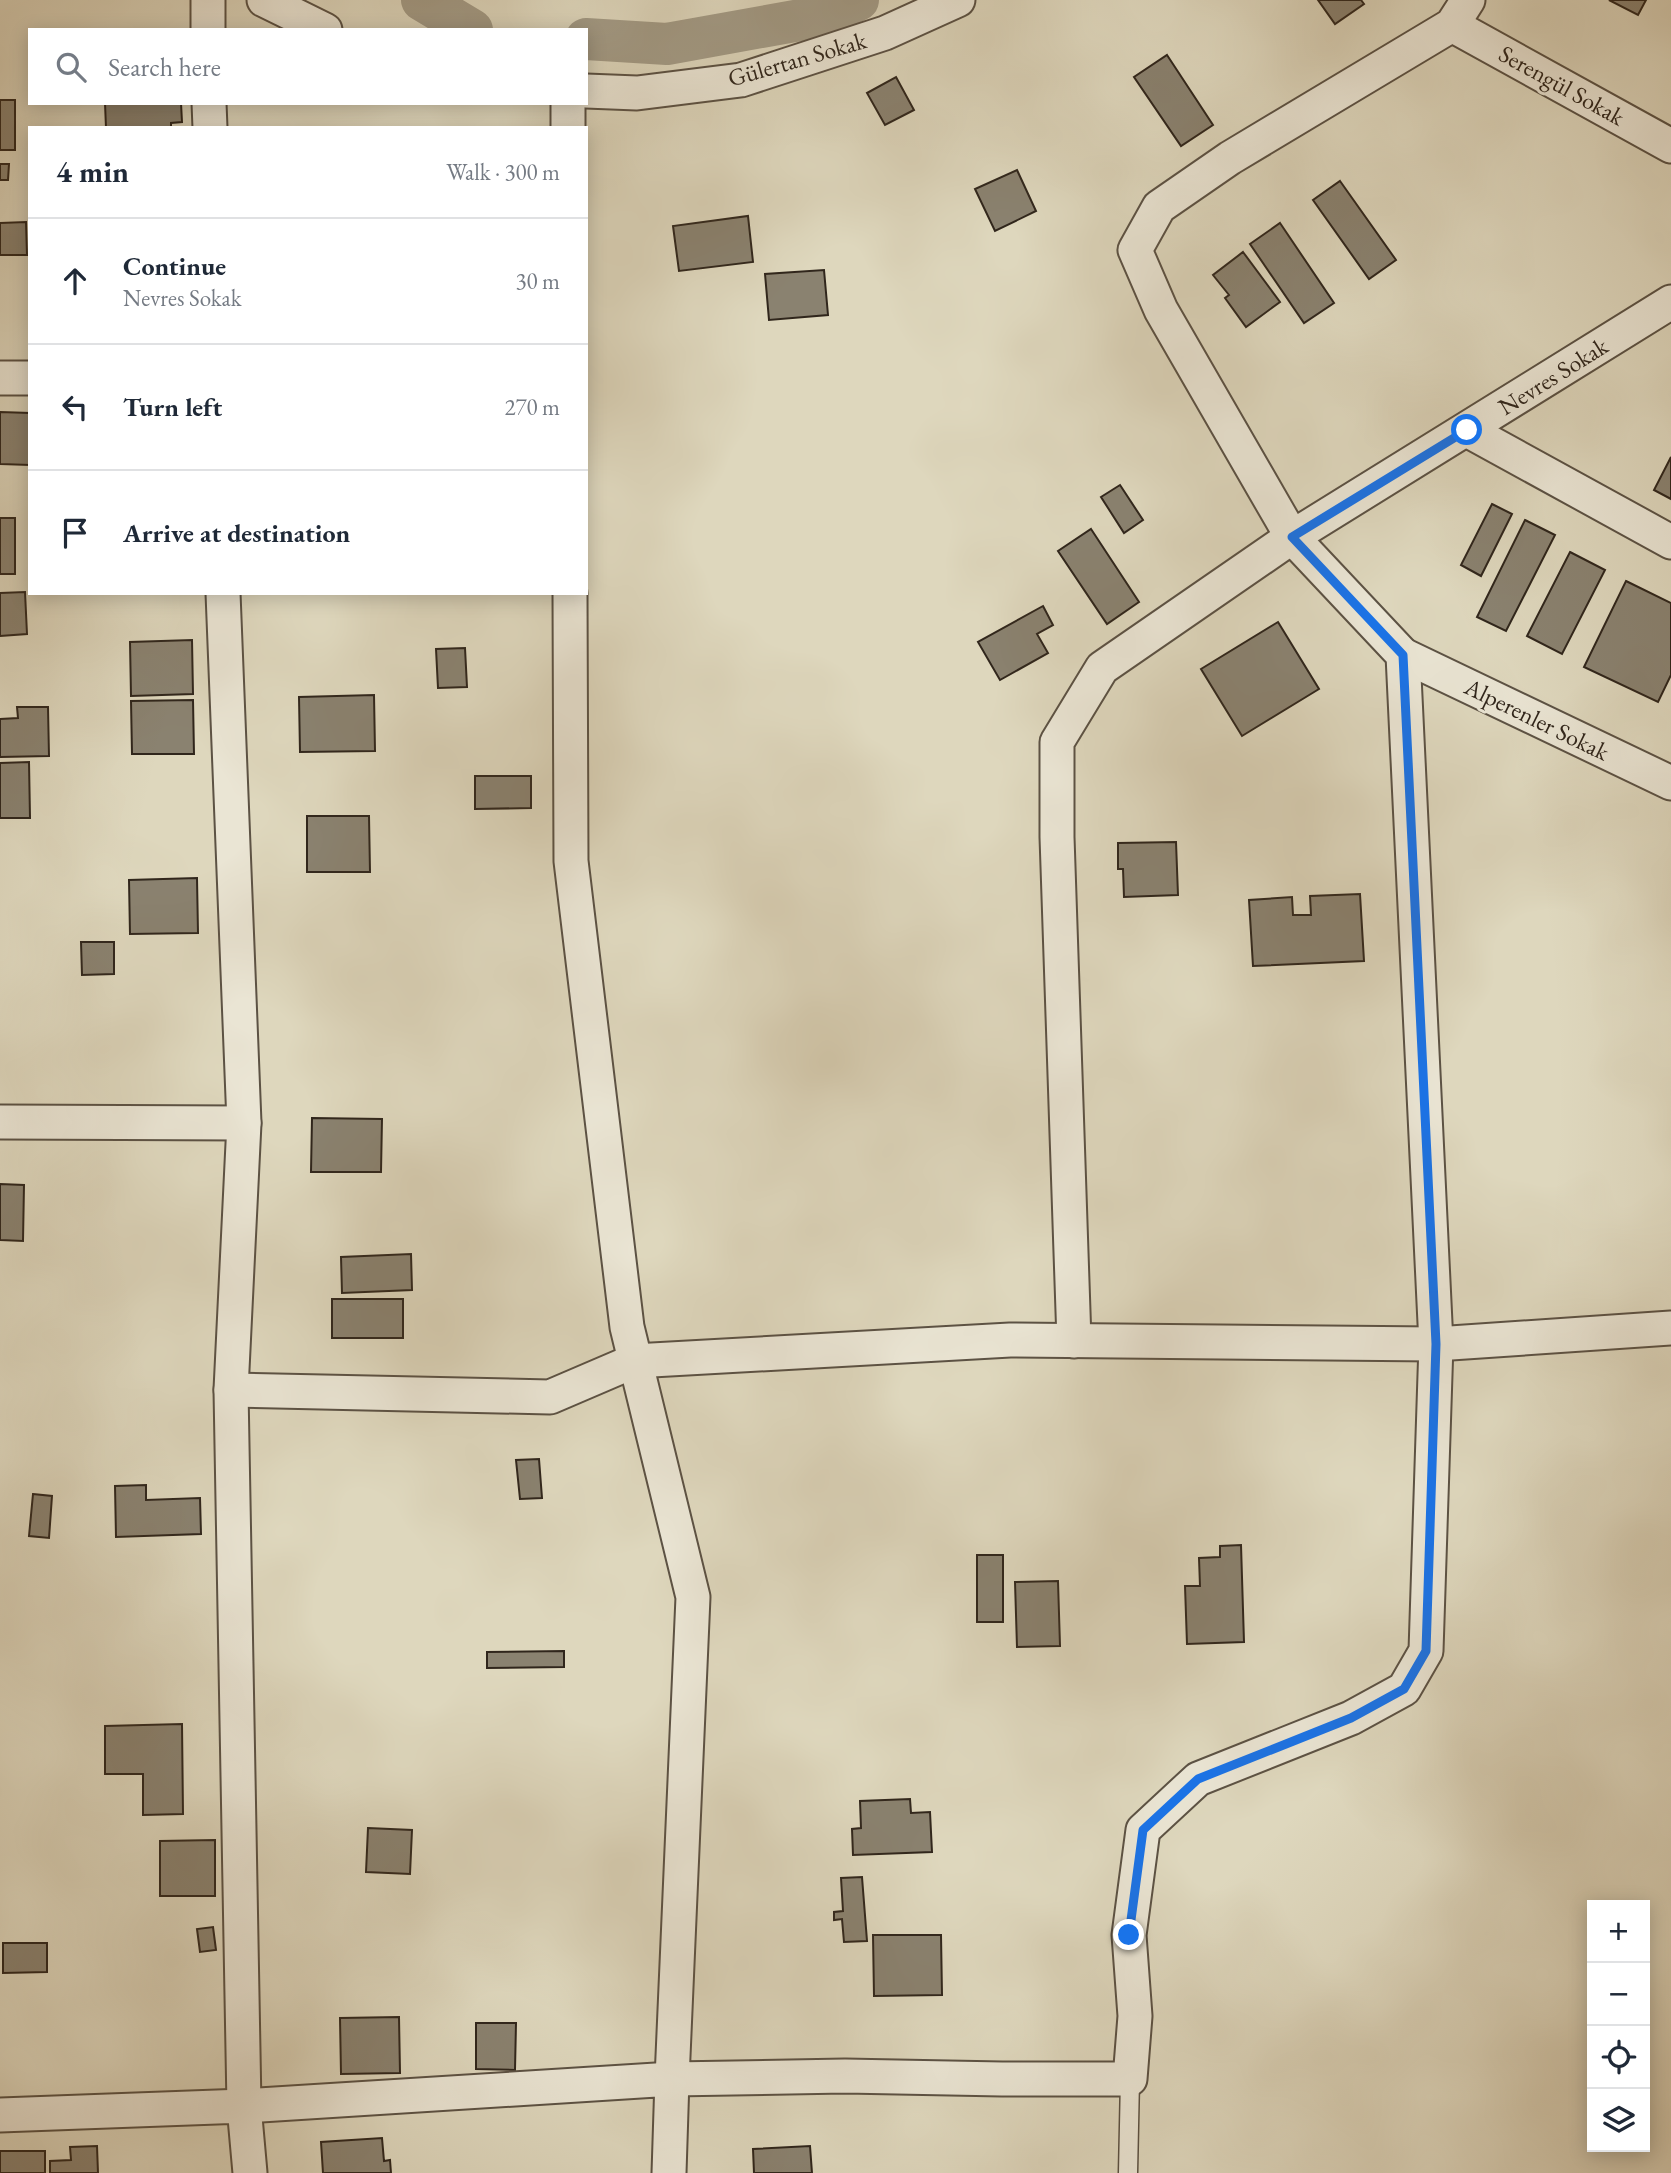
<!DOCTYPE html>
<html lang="en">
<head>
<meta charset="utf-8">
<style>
	:root { --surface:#fff; --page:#f2f2f3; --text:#1f2937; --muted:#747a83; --line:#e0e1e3 }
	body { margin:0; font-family:"EB Garamond",serif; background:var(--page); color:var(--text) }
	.controls { position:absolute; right:21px; bottom:21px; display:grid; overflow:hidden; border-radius:0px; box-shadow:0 4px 18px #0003 }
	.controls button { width:63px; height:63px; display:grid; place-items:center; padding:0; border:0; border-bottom:2px solid var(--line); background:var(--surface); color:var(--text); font:35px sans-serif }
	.stop { position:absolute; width:21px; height:21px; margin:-16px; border:5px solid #1a73e8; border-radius:50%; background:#fff }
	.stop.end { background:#1a73e8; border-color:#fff; box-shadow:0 2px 7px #0008 }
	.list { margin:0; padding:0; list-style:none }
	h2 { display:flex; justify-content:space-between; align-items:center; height:91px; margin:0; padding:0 28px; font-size:30px }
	h2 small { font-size:23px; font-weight:400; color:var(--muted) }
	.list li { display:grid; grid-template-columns:46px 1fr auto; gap:21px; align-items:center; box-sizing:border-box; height:126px; padding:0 28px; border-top:2px solid var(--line) }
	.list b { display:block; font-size:26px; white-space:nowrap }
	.list p { margin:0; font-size:23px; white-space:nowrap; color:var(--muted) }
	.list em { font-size:23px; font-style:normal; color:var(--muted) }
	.icon { flex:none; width:38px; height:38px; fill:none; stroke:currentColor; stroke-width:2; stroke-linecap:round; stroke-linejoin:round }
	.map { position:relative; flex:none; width:1671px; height:2173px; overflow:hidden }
	.search { position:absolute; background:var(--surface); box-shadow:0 4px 18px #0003; left:28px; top:28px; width:560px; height:77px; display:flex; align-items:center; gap:18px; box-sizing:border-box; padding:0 24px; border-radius:0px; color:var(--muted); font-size:26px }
	.panel { position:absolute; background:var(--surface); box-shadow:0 4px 18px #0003; left:28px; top:126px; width:560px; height:469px; border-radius:0px }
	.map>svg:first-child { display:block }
</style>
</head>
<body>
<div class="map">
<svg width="1671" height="2173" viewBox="0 0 1671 2173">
	<rect width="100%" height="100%" fill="#ded7bd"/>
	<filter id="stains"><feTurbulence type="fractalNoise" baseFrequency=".00286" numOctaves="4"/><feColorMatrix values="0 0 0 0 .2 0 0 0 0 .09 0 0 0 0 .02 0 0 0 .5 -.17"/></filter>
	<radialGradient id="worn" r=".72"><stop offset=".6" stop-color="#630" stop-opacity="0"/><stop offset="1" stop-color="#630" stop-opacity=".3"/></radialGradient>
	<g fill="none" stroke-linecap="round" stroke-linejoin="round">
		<g stroke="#a39b86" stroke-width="42">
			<polyline points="422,0 472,30"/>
			<polyline points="586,39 667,44 828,15 858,0"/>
		</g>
	</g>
	<g fill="#8a8270" stroke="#30261c" stroke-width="2">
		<polygon points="1318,0 1361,0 1364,4 1335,24"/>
		<polygon points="1609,0 1646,0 1638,15"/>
		<polygon points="1167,55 1213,125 1181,146 1134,77"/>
		<polygon points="896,77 914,110 885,125 867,93"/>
		<rect x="0" y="100" width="15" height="50"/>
		<polygon points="105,103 181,103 182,122 171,123 171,128 106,128"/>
		<polygon points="0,164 9,164 8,180 0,180"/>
		<polygon points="1017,170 1036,211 995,231 975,189"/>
		<polygon points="1340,181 1396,260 1369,279 1313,200"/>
		<polygon points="748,216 753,262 679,271 673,226"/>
		<polygon points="26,222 27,255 0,255 0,223"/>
		<polygon points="1280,223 1334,303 1304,323 1250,244"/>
		<polygon points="1243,252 1280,302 1246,327 1225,298 1229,295 1213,275"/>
		<polygon points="824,270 828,315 769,320 765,274"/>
		<polygon points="0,412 30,413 30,465 0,464"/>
		<polygon points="1671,457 1671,499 1654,490"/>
		<polygon points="1120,485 1143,520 1124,533 1101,497"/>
		<polygon points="1492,504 1512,514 1481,576 1461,565"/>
		<rect x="0" y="518" width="15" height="56"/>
		<polygon points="1525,520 1555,535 1506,631 1477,617"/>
		<polygon points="1091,529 1139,602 1107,624 1058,551"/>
		<polygon points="1570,552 1605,570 1562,654 1527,636"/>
		<polygon points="1626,581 1671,603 1671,675 1658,702 1584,667"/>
		<polygon points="25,592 27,634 0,636 0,593"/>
		<polygon points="1043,606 1053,625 1037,634 1048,653 1000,680 978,642"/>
		<polygon points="1278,622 1319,689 1242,736 1201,669"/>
		<polygon points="192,640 193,694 131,696 130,642"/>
		<polygon points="465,648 467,687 438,688 436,649"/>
		<polygon points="374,695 375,751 300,752 299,697"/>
		<polygon points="193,700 194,754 132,754 131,701"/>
		<polygon points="17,707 48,707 49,756 0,757 0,719 18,718"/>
		<polygon points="29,762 30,818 0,818 0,763"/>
		<polygon points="475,776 531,776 531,808 475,809"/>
		<polygon points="307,816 369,816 370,872 307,872"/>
		<polygon points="1176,842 1178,895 1124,897 1123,869 1118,869 1118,843"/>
		<polygon points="197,878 198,933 130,934 129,880"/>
		<polygon points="1360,894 1364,961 1253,966 1249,900 1292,897 1293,915 1311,915 1310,896"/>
		<polygon points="81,942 114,942 114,974 82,975"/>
		<polygon points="312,1118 382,1119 381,1172 311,1172"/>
		<polygon points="0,1184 24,1185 23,1241 0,1240"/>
		<polygon points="411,1254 412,1290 342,1293 341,1257"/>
		<rect x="332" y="1299" width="71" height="39"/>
		<polygon points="539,1459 542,1498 520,1499 516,1460"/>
		<polygon points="146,1485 146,1500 200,1498 201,1534 116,1537 115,1486"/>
		<polygon points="33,1494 52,1496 49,1538 29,1536"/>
		<polygon points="1241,1545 1244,1642 1187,1644 1185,1586 1200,1586 1199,1558 1220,1557 1220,1546"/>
		<rect x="977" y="1555" width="26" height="67"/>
		<polygon points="1058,1581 1060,1646 1017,1647 1015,1582"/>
		<polygon points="564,1651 564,1667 487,1668 487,1652"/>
		<polygon points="182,1724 183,1814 143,1815 143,1774 105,1774 105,1726"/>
		<polygon points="910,1799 911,1813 930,1812 932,1852 853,1855 852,1829 861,1828 860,1801"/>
		<polygon points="368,1828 412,1830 410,1874 366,1872"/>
		<polygon points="215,1840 215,1896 160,1896 160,1841"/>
		<polygon points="862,1877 867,1941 844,1942 842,1919 834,1920 834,1912 843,1911 841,1878"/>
		<polygon points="213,1927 216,1950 200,1952 197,1929"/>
		<polygon points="873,1935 941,1935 942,1995 874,1996"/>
		<polygon points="3,1943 47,1943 47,1972 3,1973"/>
		<polygon points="399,2017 400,2073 341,2074 340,2018"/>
		<polygon points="476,2023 516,2023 515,2070 476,2069"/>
		<polygon points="382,2138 384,2161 390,2160 391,2173 323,2173 321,2142"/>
		<polygon points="97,2146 98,2173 50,2173 50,2161 71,2160 70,2147"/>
		<polygon points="810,2146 812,2173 754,2173 753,2149"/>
		<rect x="0" y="2151" width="45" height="22"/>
	</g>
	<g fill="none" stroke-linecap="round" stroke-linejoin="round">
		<defs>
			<polyline id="service" points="1128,2173 1130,2079"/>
			<g id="minor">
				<polyline points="208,0 208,30"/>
				<polyline points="264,0 325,30"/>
				<polyline points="1468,0 1452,25 1230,158 1159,207 1135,250 1161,310 1292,537 1671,302"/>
				<polyline points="1452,25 1671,146"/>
				<polyline points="586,91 637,93 741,80 885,33 958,0"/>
				<polyline points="209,103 210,128"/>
				<polyline points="568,103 568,128"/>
				<polyline points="0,378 30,378"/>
				<polyline points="1467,430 1671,542"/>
				<polyline points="223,593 244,1123 231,1390 244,2106 672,2079 669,2173"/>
				<polyline points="570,593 571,861 627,1327 693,1597 672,2079 845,2076 1002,2079 1130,2079 1135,2016 1129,1935 1143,1830 1198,1779 1351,1718 1404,1689 1426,1651 1436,1344 1403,655 1292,537 1102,668 1057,742 1057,837 1074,1341"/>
				<polyline points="1403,655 1671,783"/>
				<polyline points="0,1122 244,1123"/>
				<polyline points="231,1390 550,1397 634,1361 1010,1340 1436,1344 1671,1328"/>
				<polyline points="0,2115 244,2106 250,2173"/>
			</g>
		</defs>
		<use href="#service" stroke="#5c5244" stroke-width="21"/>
		<use href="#minor" stroke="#5c5244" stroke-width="37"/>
		<use href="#service" stroke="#eae5d4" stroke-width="18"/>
		<use href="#minor" stroke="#eae5d4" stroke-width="33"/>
	</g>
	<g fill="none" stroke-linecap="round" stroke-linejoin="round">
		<polyline stroke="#1a73e8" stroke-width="9" points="1129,1935 1143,1830 1198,1779 1351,1718 1404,1689 1426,1651 1436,1344 1403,655 1292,537 1467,430"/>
	</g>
	<g text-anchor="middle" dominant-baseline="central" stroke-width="6" stroke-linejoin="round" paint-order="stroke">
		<g font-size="24" fill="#30261c" stroke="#eae5d4">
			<text transform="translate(797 59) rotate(-16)">Gülertan Sokak</text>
			<text transform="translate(1562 85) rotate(29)">Serengül Sokak</text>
			<text transform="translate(1553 376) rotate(-32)">Nevres Sokak</text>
			<text transform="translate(1537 719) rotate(26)">Alperenler Sokak</text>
		</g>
	</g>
	<rect width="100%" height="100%" filter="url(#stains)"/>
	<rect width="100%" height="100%" fill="url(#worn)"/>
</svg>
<div class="controls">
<button>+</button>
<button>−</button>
<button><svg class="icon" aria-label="locate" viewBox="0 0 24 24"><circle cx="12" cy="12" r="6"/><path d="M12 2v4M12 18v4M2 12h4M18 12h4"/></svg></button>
<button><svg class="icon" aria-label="layers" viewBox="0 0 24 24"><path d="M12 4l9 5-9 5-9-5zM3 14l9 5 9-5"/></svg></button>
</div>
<div class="stop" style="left:1467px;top:430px"></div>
<div class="stop end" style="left:1129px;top:1935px"></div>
<div class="search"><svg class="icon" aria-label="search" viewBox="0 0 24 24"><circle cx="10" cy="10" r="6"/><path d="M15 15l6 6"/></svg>Search here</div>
<section class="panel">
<h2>4 min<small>Walk · 300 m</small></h2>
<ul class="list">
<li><svg class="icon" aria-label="ahead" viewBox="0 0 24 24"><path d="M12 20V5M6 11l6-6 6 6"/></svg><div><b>Continue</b><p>Nevres Sokak</p></div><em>30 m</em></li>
<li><svg class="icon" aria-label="left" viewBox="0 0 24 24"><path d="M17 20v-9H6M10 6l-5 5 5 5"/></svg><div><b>Turn left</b></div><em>270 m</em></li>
<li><svg class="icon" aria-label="arrive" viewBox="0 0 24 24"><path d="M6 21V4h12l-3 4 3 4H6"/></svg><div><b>Arrive at destination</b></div></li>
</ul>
</section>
</div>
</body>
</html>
